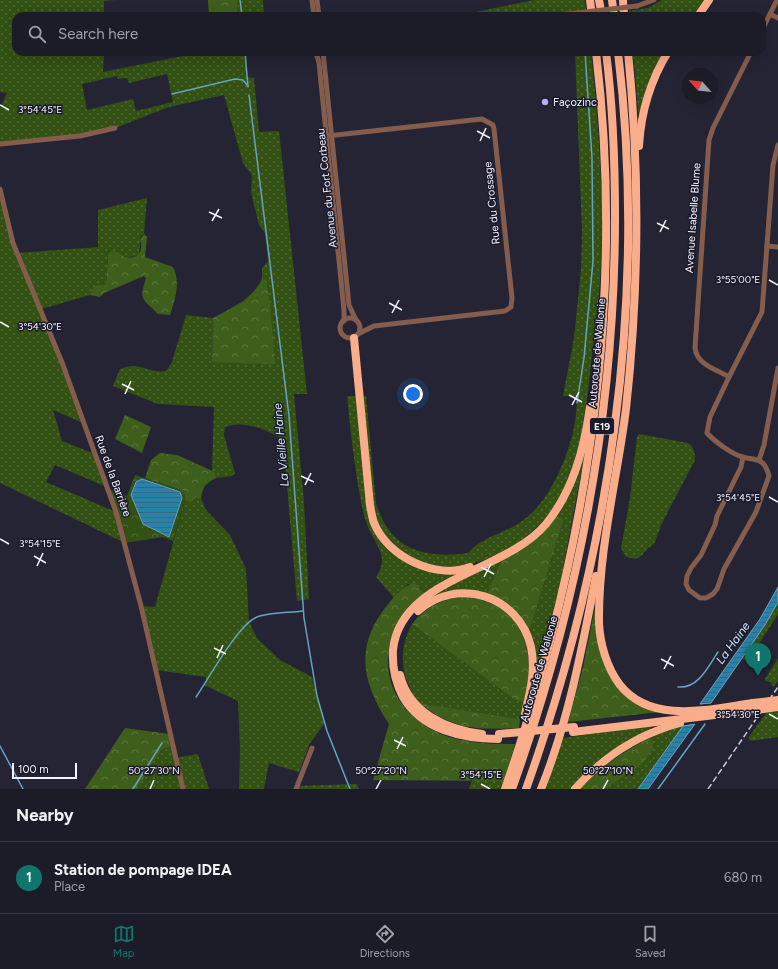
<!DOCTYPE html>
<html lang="en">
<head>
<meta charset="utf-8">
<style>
	:root { --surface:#1c1b28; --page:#252430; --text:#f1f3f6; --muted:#a0a1a8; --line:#3a3945; --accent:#0f766e }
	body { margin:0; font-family:Figtree,sans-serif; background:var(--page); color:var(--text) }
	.compass { position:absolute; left:682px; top:68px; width:36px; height:36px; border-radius:50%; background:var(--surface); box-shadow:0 4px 16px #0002; rotate:297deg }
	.scale { position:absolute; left:12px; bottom:10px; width:65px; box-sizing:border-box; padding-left:4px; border:2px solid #f3f3fe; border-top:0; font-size:11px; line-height:14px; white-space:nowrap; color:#f3f3fe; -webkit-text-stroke:3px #1b1a2b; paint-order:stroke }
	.you { position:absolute; left:413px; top:394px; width:14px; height:14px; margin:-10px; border:3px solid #fff; border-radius:50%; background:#1a73e8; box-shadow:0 0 0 6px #1a73e833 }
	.badge { display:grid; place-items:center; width:26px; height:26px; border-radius:50%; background:var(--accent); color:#fff; font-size:13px; font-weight:700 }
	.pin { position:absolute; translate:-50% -33px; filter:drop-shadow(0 1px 2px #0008) }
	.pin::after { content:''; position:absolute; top:21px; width:14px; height:12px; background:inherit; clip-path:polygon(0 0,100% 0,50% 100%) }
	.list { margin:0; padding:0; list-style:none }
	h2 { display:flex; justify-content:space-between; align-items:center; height:52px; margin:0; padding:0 16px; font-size:17px }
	h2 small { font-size:13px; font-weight:400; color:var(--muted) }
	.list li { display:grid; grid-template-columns:26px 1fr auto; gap:12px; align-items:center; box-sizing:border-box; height:72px; padding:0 16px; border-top:1px solid var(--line) }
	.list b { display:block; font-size:15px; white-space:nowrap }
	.list p { margin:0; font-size:13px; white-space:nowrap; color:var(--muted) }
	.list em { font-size:13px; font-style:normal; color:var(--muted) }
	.icon { flex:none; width:22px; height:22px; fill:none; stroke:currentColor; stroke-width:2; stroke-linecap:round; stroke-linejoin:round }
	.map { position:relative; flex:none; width:778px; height:789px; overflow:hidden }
	.search { position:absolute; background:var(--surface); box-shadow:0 4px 16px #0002; left:12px; right:12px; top:12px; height:44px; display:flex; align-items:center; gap:10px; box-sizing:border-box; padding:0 14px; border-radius:12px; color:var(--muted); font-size:15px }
	.sheet { height:124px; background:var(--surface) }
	nav { display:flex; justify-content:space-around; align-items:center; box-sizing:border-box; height:56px; border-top:1px solid var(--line); background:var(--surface); font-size:11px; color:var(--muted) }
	nav a { display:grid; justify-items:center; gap:2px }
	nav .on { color:var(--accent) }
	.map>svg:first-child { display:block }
</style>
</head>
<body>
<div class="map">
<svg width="778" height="789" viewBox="0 0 778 789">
	<defs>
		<pattern id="grass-dots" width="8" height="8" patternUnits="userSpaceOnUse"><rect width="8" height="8" fill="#335113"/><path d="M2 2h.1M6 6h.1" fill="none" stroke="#516a36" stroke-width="1.8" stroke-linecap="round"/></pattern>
		<pattern id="forest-crowns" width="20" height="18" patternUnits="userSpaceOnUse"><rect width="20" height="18" fill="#3e5f1b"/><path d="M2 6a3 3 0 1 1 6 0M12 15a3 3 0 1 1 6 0" fill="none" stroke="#5a763d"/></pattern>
		<pattern id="park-crowns" width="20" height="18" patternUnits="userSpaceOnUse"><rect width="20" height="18" fill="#335113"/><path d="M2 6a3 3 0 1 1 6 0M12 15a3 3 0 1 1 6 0" fill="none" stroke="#516a36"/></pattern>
		<pattern id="water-rules" width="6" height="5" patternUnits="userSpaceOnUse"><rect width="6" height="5" fill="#2881a9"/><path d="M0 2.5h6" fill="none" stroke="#37687f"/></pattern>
	</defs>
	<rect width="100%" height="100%" fill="#252435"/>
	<g fill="url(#grass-dots)" fill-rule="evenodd">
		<path d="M 0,0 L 116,0 L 104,1 L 104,16 L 16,16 L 16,52 L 104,52 L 103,72 L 203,52 L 245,52 L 247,77 L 254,78 L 259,132 L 279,131 L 307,394 L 294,394 L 304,502 L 309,599 L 297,601 L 283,440 C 268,429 243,420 225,427 L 224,435 L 235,473 L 232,476 L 216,478 L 215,472 L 212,471 L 214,407 L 158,404 L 113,386 L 120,369 C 139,361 149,374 166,371 L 172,362 L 186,315 L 213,318 L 212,362 L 266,280 L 262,279 L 262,268 L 268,261 L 265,233 L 259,225 L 251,192 L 252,175 L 243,163 L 224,95 L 169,107 L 115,128 L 80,136 L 0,144 L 0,108 L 7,93 L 0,92 ZM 167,74 L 173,102 L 136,111 L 133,99 L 87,110 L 82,84 L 117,76 L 118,79 L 127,78 L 129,83 Z"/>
		<polygon points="237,0 263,0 264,16 238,16"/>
		<polygon points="534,0 585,0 587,16 456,16"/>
		<polygon points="662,0 707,0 695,16 630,16 629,11 648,8"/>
		<path d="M 575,52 L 591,52 C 599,127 605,206 600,281 C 598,306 595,330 592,354 C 588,391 585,429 573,465 C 566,484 558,506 543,521 C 507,560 440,587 396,546 C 391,540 384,535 380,528 C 372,513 372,493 370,477 C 367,450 364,423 361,396 L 366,396 L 376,503 C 390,550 424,559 468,553 C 481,538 501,534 518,524 C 547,506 565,465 573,432 C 576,421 576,408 578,396 L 563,396 L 574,338 L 581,269 L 582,231 Z"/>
		<polygon points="633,52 665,52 639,120"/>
		<path d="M 0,189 L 17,253 L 98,247 L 98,210 L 147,198 L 144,234 L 141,236 L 139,254 C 130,260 119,255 108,255 L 106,283 L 104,285 L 97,285 L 91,290 L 90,295 L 41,309 L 83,423 L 53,410 L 62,441 L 95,454 L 107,485 L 102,485 L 55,465 L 46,482 L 116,512 L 125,543 L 0,483 Z"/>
		<path d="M 347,396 L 357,396 L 369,512 L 399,556 L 456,574 L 425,593 L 421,588 L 408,584 L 394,598 L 376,577 C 390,556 376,546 368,527 C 362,513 361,499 358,485 C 353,455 350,426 347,396 Z"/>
		<polygon points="589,431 560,585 528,713 533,682 529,633 564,518 555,516"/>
		<path d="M 639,434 L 688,443 C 694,447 695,453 695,460 L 662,523 L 654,544 L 648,548 L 641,556 L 636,559 L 626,557 L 621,548 L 630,498 L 637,437 Z"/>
		<polygon points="194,498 201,498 206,510 230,535 246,569 249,622 257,638 280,660 312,677 324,724 310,743 299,772 269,763 264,789 239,789 240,750 238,701 204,685 206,681 206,677 156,670 141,606 155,607 185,500 190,503"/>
		<polygon points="502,560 487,593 477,591 429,597"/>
		<polygon points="778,602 778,614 748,661 742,658"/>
		<path d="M 412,624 L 515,700 L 524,703 L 520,719 L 419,703 C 401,679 397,651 412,624 Z"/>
		<polygon points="778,658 778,681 774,686 772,686 771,682 765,681 765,679"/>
		<polygon points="778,711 778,737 751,741 748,738 767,712"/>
		<polygon points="650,726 651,730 571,789 545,789 563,738"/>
		<polygon points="683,726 638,789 605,789 621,776 653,741 650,738 664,731"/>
		<polygon points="172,746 175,758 198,754 209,789 137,789 161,750"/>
		<polygon points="472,780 504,781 501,789 469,789"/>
		<polygon points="357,784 359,789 296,789 297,786"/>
	</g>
	<g fill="url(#forest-crowns)">
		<polygon points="208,0 237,0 238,16 209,16"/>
		<path d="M 144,234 L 147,237 L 145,257 L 173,267 C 181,283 175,299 170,315 L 158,314 C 142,298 139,301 146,278 L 144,276 L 104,293 L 100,297 L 90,295 L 91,290 L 97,285 L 104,285 L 106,283 L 108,255 L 112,251 C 118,251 120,256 126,257 C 138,260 144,250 140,240 Z"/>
		<path d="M 262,279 L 266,280 L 270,305 L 275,364 L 212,362 L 213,318 C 233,307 252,300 262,279 Z"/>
		<polygon points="125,415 151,427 142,453 115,439"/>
		<path d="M 160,453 L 177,455 L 215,472 L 216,478 C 206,483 202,487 201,498 L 194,498 L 190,503 L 185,500 L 184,491 L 145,478 L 151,460 Z"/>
		<path d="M 555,516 L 564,518 L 529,633 C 520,612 508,602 487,593 L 502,560 Z"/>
		<path d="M 415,583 L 425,593 C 377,631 373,694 429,728 C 454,743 486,744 515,744 L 504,781 L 373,780 L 389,724 C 361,681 354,645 389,603 C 396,594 405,585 415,583 Z"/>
		<path d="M 462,597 C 506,599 530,629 529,672 C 529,682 526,693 524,703 L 515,700 L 412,624 C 426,607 441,599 462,597 Z"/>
		<polygon points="597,597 596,620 614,683 660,712 568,722 583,667"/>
		<path d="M 419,703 L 520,719 L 519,728 C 475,730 455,730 419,703 Z"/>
		<polygon points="125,728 169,734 172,746 161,750 137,789 85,789"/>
		<path d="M 650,738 L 653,741 L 653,749 L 642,764 L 605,789 L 580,789 C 601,767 623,751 650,738 Z"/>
	</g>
	<polygon fill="url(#park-crowns)" points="135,475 184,491 185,500 173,541 163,537 125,543 108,489 127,496"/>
	<g fill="url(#water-rules)" stroke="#65a3c2">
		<polygon points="142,479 180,492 182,498 169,537 143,524 131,495 136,482"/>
		<polygon points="778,587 778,602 765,625 711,703 700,704 760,619"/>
		<polygon points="695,724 648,789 638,789 683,726"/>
	</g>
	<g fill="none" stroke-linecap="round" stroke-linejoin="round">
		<g stroke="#65a3c2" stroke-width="1.5">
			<polyline points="240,0 242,16"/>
			<polyline points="245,52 248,87"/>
			<polyline points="172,94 235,79 243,80 248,86"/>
			<polyline points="249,95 289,416 304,618 317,696 327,731 350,789"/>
			<polyline points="577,403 584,358 593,261 592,158 585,52"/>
			<path d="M 678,687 C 698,689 708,667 718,652"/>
			<path d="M 196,697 C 209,678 237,627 255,618 C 266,612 290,613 303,611"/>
			<polyline points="0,746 23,789"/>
			<polyline points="133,789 162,743"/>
			<polyline points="658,789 705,724"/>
		</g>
		<g stroke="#845d4c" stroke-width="5">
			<polyline points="312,0 314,16"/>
			<polyline points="317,0 319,16"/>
			<polyline points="637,6 654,0"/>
			<polyline points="770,14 778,18"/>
			<polyline points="546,16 577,13"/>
			<polyline points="762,30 777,0"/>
			<polyline points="316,52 319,63 344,310 344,321"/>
			<polyline points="323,52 349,305 356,320"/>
			<polyline points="327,136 482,119 493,125 494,129 512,298 511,307 505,311 374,326 358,334"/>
			<polyline points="0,144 80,136 115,128"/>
			<polyline points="0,189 13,243 63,365 116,512 141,606 183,789"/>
			<polyline points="767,246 778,247"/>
			<circle cx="350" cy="328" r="10"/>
			<polyline points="729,377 762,312 773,165 778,145"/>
			<path d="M 743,457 L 741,467 L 717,516 L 715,525 L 701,555 L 691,568 L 687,576 L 686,584 L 689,590 L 700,598 L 706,598 L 713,594 L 717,589 L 724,569 L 756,512 L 769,476 C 764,457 757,461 743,457 C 733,455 714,441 707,433 L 710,417 L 729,377 C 716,369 697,365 695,348 L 709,140 L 713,128 L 751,52"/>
			<polyline points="759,460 764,445 778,368"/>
			<polyline points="296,789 312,748"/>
		</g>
		<g stroke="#faad8b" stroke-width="8">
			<polyline points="590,0 592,16"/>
			<polyline points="599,0 602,16"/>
			<polyline points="612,0 614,16"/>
			<polyline points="623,0 624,16"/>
			<polyline points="698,16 709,0"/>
			<path d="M 628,52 C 640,171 639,290 626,409 C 617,480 598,551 599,623 C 600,644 607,668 620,685 C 652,725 710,709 753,703"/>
			<path d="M 639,146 C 641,112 650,81 668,52"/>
			<path d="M 354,338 L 370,505 C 371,511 372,517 374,523 C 388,557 436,580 470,567"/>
			<path d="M 418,611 C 457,576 519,595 531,647 C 536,670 530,692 525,714"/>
			<path d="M 400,675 C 409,713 447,730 482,734"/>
			<polyline points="573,732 748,711"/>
			<path d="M 498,739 C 463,739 422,730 403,697 C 395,682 392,667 393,650 C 400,578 505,573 546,524 C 573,491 584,449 590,407"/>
			<path d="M 505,789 C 587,552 626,303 596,52"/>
			<path d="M 512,789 C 578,605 615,413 615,217 C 615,162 613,107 606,52"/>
			<path d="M 526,789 C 610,555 648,300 618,52"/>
			<path d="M 541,789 C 569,720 582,648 596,576"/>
			<path d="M 575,789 C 603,757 639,734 680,723"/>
		</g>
		<polyline stroke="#cacad6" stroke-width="1.5" stroke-dasharray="6 3" stroke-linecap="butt" points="708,789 778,687"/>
		<polyline stroke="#845d4c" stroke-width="5" points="577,13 637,6"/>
		<g stroke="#faad8b" stroke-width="8">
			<polyline points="753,703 778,700"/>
			<polyline points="748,711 778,707"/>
			<polyline points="499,734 574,727"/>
		</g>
	</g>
	<path fill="none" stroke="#f3f3fe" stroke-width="1.5" d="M 0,105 L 9,110M 477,131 L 490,138M 480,141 L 486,128M 209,212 L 222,218M 212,221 L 219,209M 657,223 L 669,229M 660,232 L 666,220M 769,280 L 778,285M 389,303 L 402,310M 392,313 L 399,300M 0,322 L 9,327M 122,384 L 134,390M 125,394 L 131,381M 569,395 L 582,402M 572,405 L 579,392M 301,476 L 314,482M 305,485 L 311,473M 769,497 L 778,502M 0,539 L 9,544M 34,556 L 46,563M 37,566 L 43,553M 481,567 L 494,574M 484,577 L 491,564M 214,648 L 226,654M 217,658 L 223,645M 661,659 L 674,666M 664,669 L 671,656M 769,714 L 778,719M 394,740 L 406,746M 397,749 L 403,737M 481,784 L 490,789M 150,789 L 154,780M 376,789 L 381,780M 603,789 L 608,780"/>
	<circle fill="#b3adf9" stroke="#1b1a2b" stroke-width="1.5" cx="545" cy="102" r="4"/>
	<g text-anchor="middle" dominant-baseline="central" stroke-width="3" stroke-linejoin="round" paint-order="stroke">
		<rect fill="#1b1a2b" stroke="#b2b2bf" stroke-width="1" x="590" y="418" width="24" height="16" rx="3"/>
		<g font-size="10" font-weight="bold" fill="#f3f3fe">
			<text x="602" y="426">E19</text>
		</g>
		<g font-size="11" fill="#f3f3fe" stroke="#1b1a2b" text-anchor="start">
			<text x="553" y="102">Façozinc</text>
		</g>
		<g font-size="11" fill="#f3f3fe" stroke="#1b1a2b">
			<text transform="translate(327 188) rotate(-96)">Avenue du Fort Corbeau</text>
			<text transform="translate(492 203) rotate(-96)">Rue du Crossage</text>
			<text transform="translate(693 218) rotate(-86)">Avenue Isabelle Blume</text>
			<text transform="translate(597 353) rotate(-85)">Autoroute de Wallonie</text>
			<text transform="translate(113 476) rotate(70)">Rue de la Barrière</text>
			<text transform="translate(539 669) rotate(-74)">Autoroute de Wallonie</text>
		</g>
		<g font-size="12" font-style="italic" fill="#cee6f4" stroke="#1b1a2b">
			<text transform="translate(281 445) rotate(-95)">La Vieille Haine</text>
			<text transform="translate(733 643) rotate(-54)">La Haine</text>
		</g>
	</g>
	<g font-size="10" text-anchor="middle" fill="#f3f3fe" stroke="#1b1a2b" stroke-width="3" stroke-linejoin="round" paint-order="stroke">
		<text x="40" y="113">3°54'45"E</text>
		<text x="738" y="283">3°55'00"E</text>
		<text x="40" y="330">3°54'30"E</text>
		<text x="738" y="501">3°54'45"E</text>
		<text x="40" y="547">3°54'15"E</text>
		<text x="738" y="718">3°54'30"E</text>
		<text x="154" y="774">50°27'30"N</text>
		<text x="381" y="774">50°27'20"N</text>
		<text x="608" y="774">50°27'10"N</text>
		<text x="481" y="778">3°54'15"E</text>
	</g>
</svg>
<svg class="compass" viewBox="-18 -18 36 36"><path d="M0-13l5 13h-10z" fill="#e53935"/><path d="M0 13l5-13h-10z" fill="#a0a1a8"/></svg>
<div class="scale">100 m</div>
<div class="you"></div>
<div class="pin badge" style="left:758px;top:676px">1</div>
<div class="search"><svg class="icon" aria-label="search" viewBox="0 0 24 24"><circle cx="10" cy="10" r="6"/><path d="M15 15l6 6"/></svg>Search here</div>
</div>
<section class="sheet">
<h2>Nearby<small></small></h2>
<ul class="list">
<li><span class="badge">1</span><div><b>Station de pompage IDEA</b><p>Place</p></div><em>680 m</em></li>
</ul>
</section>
<nav>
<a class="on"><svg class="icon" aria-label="map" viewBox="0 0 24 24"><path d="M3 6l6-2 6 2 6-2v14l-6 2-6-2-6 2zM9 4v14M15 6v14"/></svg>Map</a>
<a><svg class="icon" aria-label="directions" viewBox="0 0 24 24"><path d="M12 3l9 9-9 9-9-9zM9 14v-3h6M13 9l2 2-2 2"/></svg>Directions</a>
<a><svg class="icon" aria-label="saved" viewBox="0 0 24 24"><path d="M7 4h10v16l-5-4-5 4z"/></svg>Saved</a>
</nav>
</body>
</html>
